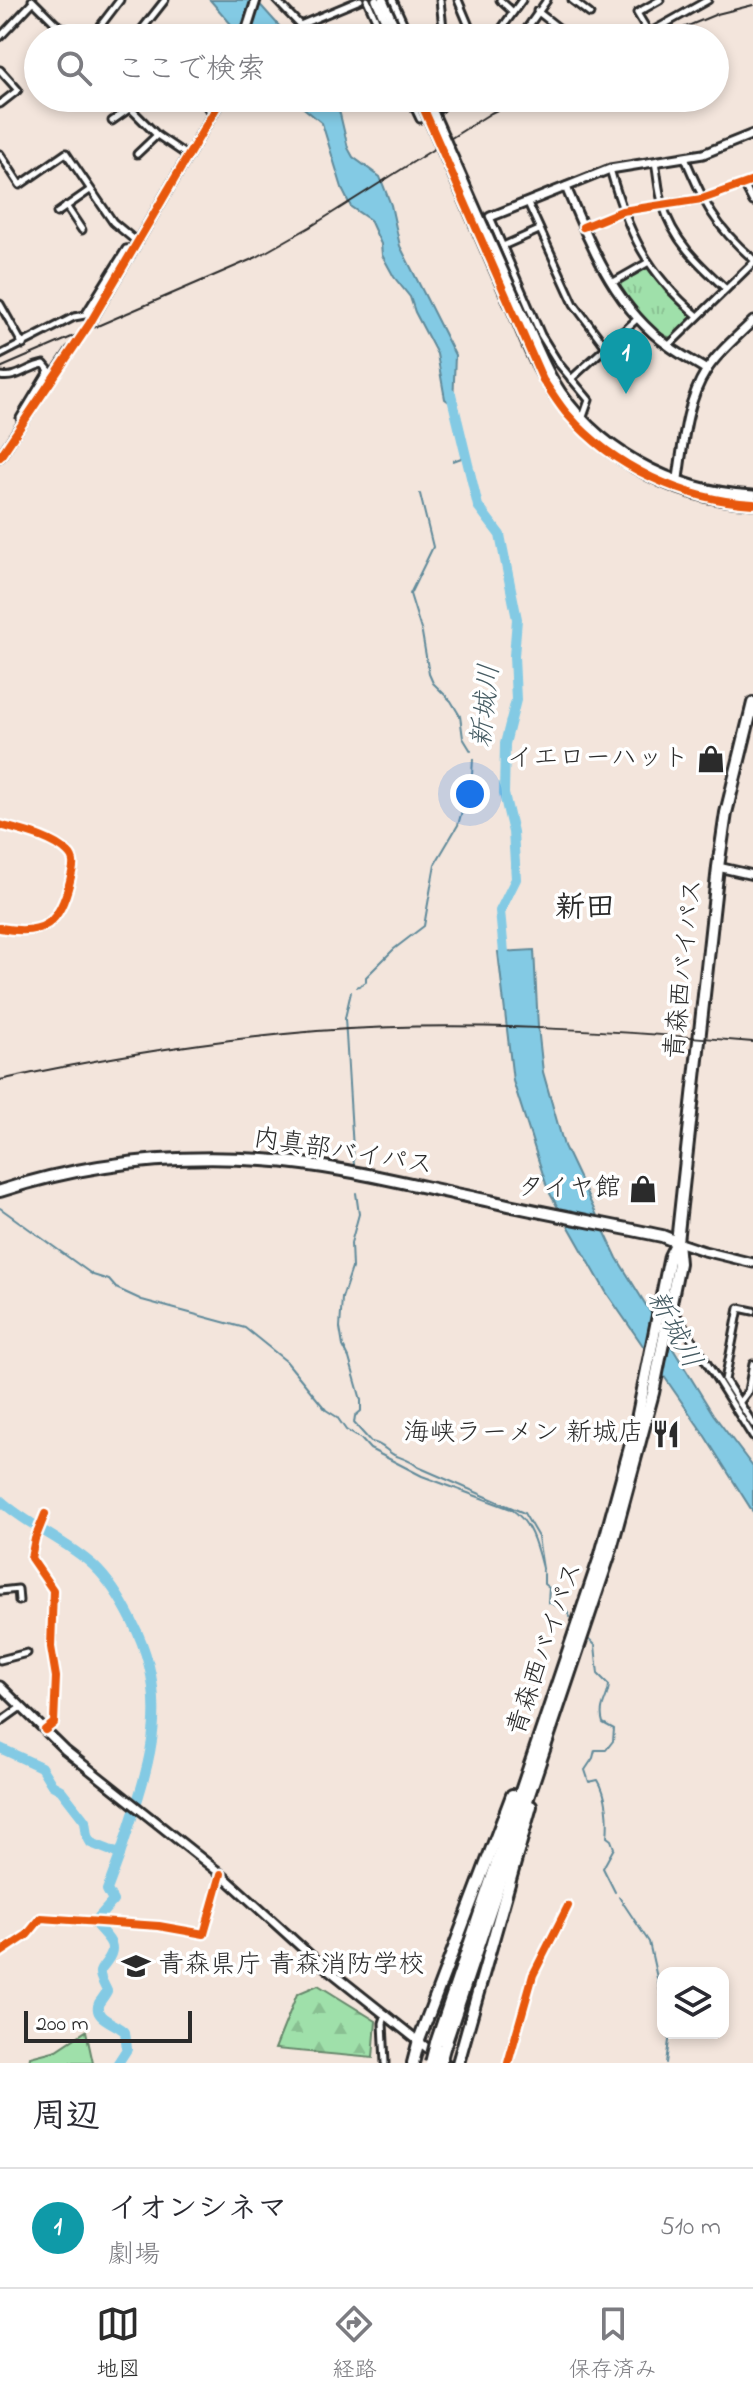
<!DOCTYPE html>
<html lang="ja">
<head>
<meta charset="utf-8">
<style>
	:root { --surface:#fff; --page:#f7f7f7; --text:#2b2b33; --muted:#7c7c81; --line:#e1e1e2; --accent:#2b2b2b }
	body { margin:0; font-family:"Indie Flower","Klee One",sans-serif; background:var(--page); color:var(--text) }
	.controls { position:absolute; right:24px; bottom:24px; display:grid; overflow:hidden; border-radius:16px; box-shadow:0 4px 12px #0003 }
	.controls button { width:72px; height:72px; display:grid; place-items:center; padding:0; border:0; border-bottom:2px solid var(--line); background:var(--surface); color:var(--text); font:40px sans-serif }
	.scale { position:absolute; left:24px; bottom:20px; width:168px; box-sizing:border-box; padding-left:8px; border:4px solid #2b2b2b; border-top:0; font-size:22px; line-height:28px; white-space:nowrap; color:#2b2b2b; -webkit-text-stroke:6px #fff; paint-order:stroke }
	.you { position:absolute; left:470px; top:794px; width:28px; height:28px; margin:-20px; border:6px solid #fff; border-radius:50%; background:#1a73e8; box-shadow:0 0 0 12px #1a73e833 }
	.badge { display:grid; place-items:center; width:52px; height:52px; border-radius:50%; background:var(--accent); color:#fff; font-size:26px; font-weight:700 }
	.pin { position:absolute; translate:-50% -66px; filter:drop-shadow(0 2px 4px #0008) }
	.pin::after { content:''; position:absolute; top:42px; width:28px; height:24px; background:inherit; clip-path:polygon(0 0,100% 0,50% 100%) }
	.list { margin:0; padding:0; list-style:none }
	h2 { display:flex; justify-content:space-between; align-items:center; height:104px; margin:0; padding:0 32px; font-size:34px }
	h2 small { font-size:26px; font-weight:400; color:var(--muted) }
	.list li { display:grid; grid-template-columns:52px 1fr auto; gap:24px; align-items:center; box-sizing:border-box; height:120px; padding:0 32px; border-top:2px solid var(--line) }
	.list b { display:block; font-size:30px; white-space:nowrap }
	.list p { margin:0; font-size:26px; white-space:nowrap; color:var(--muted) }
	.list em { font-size:26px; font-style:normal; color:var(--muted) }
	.icon { flex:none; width:44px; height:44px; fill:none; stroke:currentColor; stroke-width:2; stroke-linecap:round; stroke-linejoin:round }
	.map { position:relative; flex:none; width:753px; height:2063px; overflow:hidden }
	.search { position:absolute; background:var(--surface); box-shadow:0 4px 12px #0003; left:24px; right:24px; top:24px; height:88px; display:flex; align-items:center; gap:20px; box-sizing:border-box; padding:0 28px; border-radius:44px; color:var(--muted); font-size:30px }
	.sheet { height:224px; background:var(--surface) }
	nav { display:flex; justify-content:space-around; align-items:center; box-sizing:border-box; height:112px; border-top:2px solid var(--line); background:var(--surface); font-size:22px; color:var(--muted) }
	nav a { display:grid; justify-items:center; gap:4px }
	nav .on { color:var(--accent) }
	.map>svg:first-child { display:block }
</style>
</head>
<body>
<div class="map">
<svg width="753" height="2063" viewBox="0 0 753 2063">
	<defs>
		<pattern id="grass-tufts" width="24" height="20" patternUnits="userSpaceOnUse" patternTransform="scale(2)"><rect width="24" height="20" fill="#9fe0aa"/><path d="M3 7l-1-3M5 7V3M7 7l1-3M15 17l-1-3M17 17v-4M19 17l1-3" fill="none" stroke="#89c092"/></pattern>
		<pattern id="forest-firs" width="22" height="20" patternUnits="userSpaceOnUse" patternTransform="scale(2)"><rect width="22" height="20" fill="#9fe0aa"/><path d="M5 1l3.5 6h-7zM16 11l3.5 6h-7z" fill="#89c092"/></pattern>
	</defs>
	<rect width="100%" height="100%" fill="#f3e5dc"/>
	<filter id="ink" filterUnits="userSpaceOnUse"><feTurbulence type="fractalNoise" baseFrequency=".0125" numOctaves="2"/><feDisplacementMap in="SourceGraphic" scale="16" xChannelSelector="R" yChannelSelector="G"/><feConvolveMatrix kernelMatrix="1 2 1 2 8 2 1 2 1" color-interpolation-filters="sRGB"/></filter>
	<g filter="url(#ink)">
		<path fill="url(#grass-tufts)" stroke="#65866a" stroke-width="2" d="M 643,268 L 648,269 L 665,291 L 691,315 L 691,318 L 671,338 C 650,331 633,305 620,288 L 621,283 Z"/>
		<polygon fill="url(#forest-firs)" stroke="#65866a" stroke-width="2" points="318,1985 376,2021 373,2058 275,2049 297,1994"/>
		<polygon fill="#9fe0aa" stroke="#65866a" stroke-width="2" points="86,2031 93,2063 29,2063 30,2057 57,2050"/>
		<g fill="#83cae4" stroke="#608a9a" stroke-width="2">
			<polygon points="210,0 256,0 290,38 243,38"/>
			<polygon points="295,98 333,98 340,114 348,148 353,157 380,177 391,205 400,246 455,355 453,405 445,399 437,354 415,312 410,297 394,277 382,255 381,244 370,220 351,207 343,191 322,123 300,105"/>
			<polygon points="534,950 538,1027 543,1072 564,1146 617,1258 713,1414 753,1467 753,1512 701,1430 606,1292 548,1190 513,1081 498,952"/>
		</g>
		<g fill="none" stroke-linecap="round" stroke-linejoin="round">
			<g stroke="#608a9a" stroke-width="2">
				<polyline points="453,461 467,456"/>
				<polyline points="420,494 433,547 410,594 422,633 429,674 433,683 451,701 460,716 463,738 471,751"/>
				<polyline points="357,987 366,982 366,977 394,949 424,926 435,864 458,825 472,775 473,759"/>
				<polyline points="351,992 345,1018 354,1166"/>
				<path d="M 356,1193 L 359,1214 L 351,1243 L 352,1268 L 342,1298 L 340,1328 L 343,1346 L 349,1358 L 361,1400 L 361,1411 L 355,1416 L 354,1423 L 371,1442 C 382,1443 386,1451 394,1455 C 404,1459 410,1460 418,1467 L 524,1513 L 538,1537 L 543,1569"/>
				<path d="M 0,1208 L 93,1275 L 109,1280 L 116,1288 L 142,1300 L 245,1328 L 286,1361 L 326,1410 L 337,1417 L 346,1430 L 361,1439 L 370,1449 L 422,1476 L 511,1509 C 532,1522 537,1549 543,1572"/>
				<polyline points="544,1574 544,1584 549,1588 548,1602 566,1610 570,1617"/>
				<path d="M 590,1640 L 595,1645 L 598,1674 L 609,1685 C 608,1700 598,1706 603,1723 L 614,1729 L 613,1741 L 606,1750 L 595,1750 L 593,1758 L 585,1770 L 589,1782 L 598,1780 C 607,1795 609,1819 607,1837 L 611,1840 L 614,1848 L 603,1868 L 615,1892"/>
				<polyline points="619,1897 649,1942 663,2005"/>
				<polyline points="666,2063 670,2033"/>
			</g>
			<g stroke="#83cae4" stroke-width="10">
				<polyline points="451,394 478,506 500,535 517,619 514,656 516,700 505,744 504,794 513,832 516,879 500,911 505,963"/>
				<path d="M 0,1500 C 28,1526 66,1540 94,1566 C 111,1582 122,1601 132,1621 C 176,1706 146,1772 120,1855"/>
				<polyline points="0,1748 41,1767 52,1785 61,1790 85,1821 87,1836 91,1843 109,1850"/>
				<path d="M 114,1852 L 120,1855 L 107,1890 L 113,1901 L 98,1918 L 97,1926 C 107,1938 119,1945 107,1961 C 106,1963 100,1969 100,1972 C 99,1977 105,1986 107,1991 C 105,1995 102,1999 99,2003 C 92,2019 117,2023 125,2032 L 127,2049 L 118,2063"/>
			</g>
			<polyline stroke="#cbc0b9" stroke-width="7" stroke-dasharray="7 3.5" stroke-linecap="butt" points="71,350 90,323"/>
			<defs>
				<g id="street">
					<polyline points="32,0 56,24 83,38"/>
					<polyline points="276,0 300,25 360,0"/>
					<polyline points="367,0 384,38"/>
					<polyline points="393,0 410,38"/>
					<polyline points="440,0 444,38"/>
					<polyline points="458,0 474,38"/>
					<polyline points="500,0 513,12"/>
					<polyline points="572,0 590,14"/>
					<polyline points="660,0 637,13 649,33 708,0"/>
					<polyline points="537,11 565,33 562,38"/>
					<polyline points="499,32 522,0"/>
					<polyline points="0,37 33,2"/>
					<polyline points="91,38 120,0"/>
					<polyline points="135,38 165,0"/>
					<polyline points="520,38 547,0"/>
					<polyline points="0,70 18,90 0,104"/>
					<polyline points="120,98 157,135 188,156"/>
					<polyline points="201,98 212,114"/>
					<polyline points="410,98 420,119 441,108 436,98"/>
					<polyline points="112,121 139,102"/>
					<polyline points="0,154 20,185 66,153 113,222 137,242"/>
					<polyline points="137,154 157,135"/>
					<path d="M 685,158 C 705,205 714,225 753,259"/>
					<path d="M 655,162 C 658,176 658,191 663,205 C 673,241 700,265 726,289"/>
					<path d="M 610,169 C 628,233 647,273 698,316"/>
					<polyline points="744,185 753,202"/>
					<polyline points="528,203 574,304 606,347"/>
					<polyline points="66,206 82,230"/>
					<polyline points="57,213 90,190"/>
					<polyline points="490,217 541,335 559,364 589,400 583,417"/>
					<polyline points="583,227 622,211 702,199 753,181"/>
					<polyline points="503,246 539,230"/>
					<polyline points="612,283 647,263"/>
					<polyline points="0,304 23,345"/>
					<polyline points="668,346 753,263"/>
					<polyline points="0,355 74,317 85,315 126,249 133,248"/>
					<path d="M 0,376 C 18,379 27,367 44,364 L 49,370 L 20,418 L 22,423"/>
					<polyline points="571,379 638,318"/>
					<path d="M 0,825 C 21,831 52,837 68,853 C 77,861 72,871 70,881 C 59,924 45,936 0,928"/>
					<polyline points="673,1309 753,1437"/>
					<polyline points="753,1311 739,1308 725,1380 753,1424"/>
					<polyline points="739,1403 748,1391 753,1364"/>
					<polyline points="0,1591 18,1589 19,1601"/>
					<polyline points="0,1660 27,1653"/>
					<polyline points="0,1722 21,1707"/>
					<polyline points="45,1730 54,1723 56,1677 51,1647 53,1590 31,1558 35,1539 45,1514"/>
					<polyline points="0,1953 27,1935 41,1918 159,1926 204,1934 221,1874"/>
					<polyline points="385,2063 383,2023 386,2014"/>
					<polyline points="508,2063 533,1975 568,1906"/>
				</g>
				<g id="secondary">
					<polyline points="376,0 393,38"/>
					<polyline points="383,0 400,38"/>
					<polyline points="244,38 256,0"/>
					<path d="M 566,187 C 591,246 615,308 670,347 C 681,355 694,362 707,370"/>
					<polyline points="490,217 610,169 703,154 753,134"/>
					<path d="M 517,301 C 529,326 539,354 553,379 C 594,449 673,491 753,495"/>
					<path d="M 509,304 C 521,329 530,358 545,382 C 588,453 670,500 753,504"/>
					<polyline points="90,323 222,98"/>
					<polyline points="0,457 71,350"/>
					<path d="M 677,485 C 683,447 685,404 706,371 C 718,352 737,337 753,321"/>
					<polyline points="718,867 753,875"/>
					<polyline points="677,1242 704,1251 753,1263"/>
					<polyline points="0,1686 65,1750 221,1874 310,1955 446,2063"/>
				</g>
				<g id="highway">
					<path d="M 0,1191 C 85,1163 174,1154 263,1160 C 339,1165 415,1186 490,1201 C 547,1214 605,1224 662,1236 L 677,1242"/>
					<polyline points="436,2043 601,1554 635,1429 670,1256 676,1244"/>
					<polyline points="444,2048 609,1556 653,1393 679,1263 677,1242 718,867 726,813 753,703"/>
					<polyline points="413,2063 419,2040 512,1795"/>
					<polyline points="458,2063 531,1806"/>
				</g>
			</defs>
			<use href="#street" stroke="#2b2b2b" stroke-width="11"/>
			<use href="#secondary" stroke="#2b2b2b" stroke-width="13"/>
			<use href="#highway" stroke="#2b2b2b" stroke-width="16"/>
			<use href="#street" stroke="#fff" stroke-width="5"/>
			<use href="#secondary" stroke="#fff" stroke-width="7"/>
			<use href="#highway" stroke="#fff" stroke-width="10"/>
			<g stroke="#2b2b2b" stroke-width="2">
				<polyline points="659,38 717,14 753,5"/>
				<polyline points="0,368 257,257 310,227 491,113 522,98"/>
				<path d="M 0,1080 C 105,1057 210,1040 317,1031 C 463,1020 608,1030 753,1042"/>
			</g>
			<defs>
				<g id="secondary-bridge">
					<polyline points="419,98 509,304"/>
					<polyline points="427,98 517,301"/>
				</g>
				<g id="highway-bridge">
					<polyline points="431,2063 436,2043"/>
					<polyline points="440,2063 444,2048"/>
				</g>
			</defs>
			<use href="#secondary-bridge" stroke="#2b2b2b" stroke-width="13" stroke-linecap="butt"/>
			<use href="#highway-bridge" stroke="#2b2b2b" stroke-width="16" stroke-linecap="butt"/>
			<use href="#secondary-bridge" stroke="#fff" stroke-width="7"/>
			<use href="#highway-bridge" stroke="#fff" stroke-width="10"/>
			<defs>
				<g id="cycleway">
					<path d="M 419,98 L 543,380 C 551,391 559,405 568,415 C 613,467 685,500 753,504"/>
					<polyline points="583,227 622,211 702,199 753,181"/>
					<polyline points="0,457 90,323 222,98"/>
					<path d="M 0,825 C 21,831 52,837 68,853 C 77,861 72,871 70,881 C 59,924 45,936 0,928"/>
					<polyline points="45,1730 54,1723 56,1677 51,1647 53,1590 31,1558 35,1539 45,1514"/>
					<polyline points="0,1953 27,1935 41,1918 159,1926 204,1934 221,1874"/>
					<polyline points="508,2063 533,1975 568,1906"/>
				</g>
			</defs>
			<use href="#cycleway" stroke="#fff" stroke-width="13"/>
			<use href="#cycleway" stroke="#e8590c" stroke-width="8"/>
		</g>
	</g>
	<defs>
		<symbol id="shop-bare" viewBox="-9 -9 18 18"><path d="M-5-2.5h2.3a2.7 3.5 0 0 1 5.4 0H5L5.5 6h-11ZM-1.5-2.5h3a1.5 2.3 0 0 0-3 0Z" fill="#2b2b2b" stroke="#fff" stroke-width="2.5" paint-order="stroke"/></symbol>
		<symbol id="restaurant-bare" viewBox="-9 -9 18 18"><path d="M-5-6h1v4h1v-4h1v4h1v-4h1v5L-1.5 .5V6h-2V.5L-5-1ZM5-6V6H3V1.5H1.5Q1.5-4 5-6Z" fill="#2b2b2b" stroke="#fff" stroke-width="2.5" paint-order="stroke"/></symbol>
		<symbol id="school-bare" viewBox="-9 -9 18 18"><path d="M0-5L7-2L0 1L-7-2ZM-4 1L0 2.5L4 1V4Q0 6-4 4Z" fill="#2b2b2b" stroke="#fff" stroke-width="2.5" paint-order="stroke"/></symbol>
	</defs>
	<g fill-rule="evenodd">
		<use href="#shop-bare" x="691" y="739" width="40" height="40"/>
		<use href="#shop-bare" x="623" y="1169" width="40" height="40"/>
		<use href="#restaurant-bare" x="646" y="1414" width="40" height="40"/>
		<use href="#school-bare" x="116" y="1946" width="40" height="40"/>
	</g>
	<g text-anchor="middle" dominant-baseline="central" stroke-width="7" stroke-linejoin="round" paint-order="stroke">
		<g font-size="26" fill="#2b2b2b" stroke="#fff" text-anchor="end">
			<text x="689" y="759">イエローハット</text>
			<text x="621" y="1189">タイヤ館</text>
			<text x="644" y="1434">海峡ラーメン 新城店</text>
			<text x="158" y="1966" text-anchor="start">青森県庁 青森消防学校</text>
		</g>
		<g font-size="26" fill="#2b2b2b" stroke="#fff">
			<text transform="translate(685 969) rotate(-84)">青森西バイパス</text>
			<text transform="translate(343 1153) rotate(9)">内真部バイパス</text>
			<text transform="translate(546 1649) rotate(-71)">青森西バイパス</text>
		</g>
		<g font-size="28" font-style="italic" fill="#455b62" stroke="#fff">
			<text transform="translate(487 706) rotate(-84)">新城川</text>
			<text transform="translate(673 1330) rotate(62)">新城川</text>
		</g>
		<g font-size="30" font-weight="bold" fill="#2b2b2b" stroke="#fff">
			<text x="585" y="909">新田</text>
		</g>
	</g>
</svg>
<div class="controls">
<button><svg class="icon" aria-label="layers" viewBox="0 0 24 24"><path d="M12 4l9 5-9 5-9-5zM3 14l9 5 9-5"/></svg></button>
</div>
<div class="scale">200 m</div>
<div class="you"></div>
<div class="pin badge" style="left:626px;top:394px;background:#0f9aa8">1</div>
<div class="search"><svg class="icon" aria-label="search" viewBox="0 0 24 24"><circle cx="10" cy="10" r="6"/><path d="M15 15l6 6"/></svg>ここで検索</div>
</div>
<section class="sheet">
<h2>周辺<small></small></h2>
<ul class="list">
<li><span class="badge" style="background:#0f9aa8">1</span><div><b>イオンシネマ</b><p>劇場</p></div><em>510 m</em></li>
</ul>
</section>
<nav>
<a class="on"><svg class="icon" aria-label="map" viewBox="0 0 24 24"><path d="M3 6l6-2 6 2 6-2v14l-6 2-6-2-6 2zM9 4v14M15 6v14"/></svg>地図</a>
<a><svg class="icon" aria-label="directions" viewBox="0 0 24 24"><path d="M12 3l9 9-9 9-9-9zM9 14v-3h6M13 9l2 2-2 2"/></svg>経路</a>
<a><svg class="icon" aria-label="saved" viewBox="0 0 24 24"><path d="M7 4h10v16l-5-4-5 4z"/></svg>保存済み</a>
</nav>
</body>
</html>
